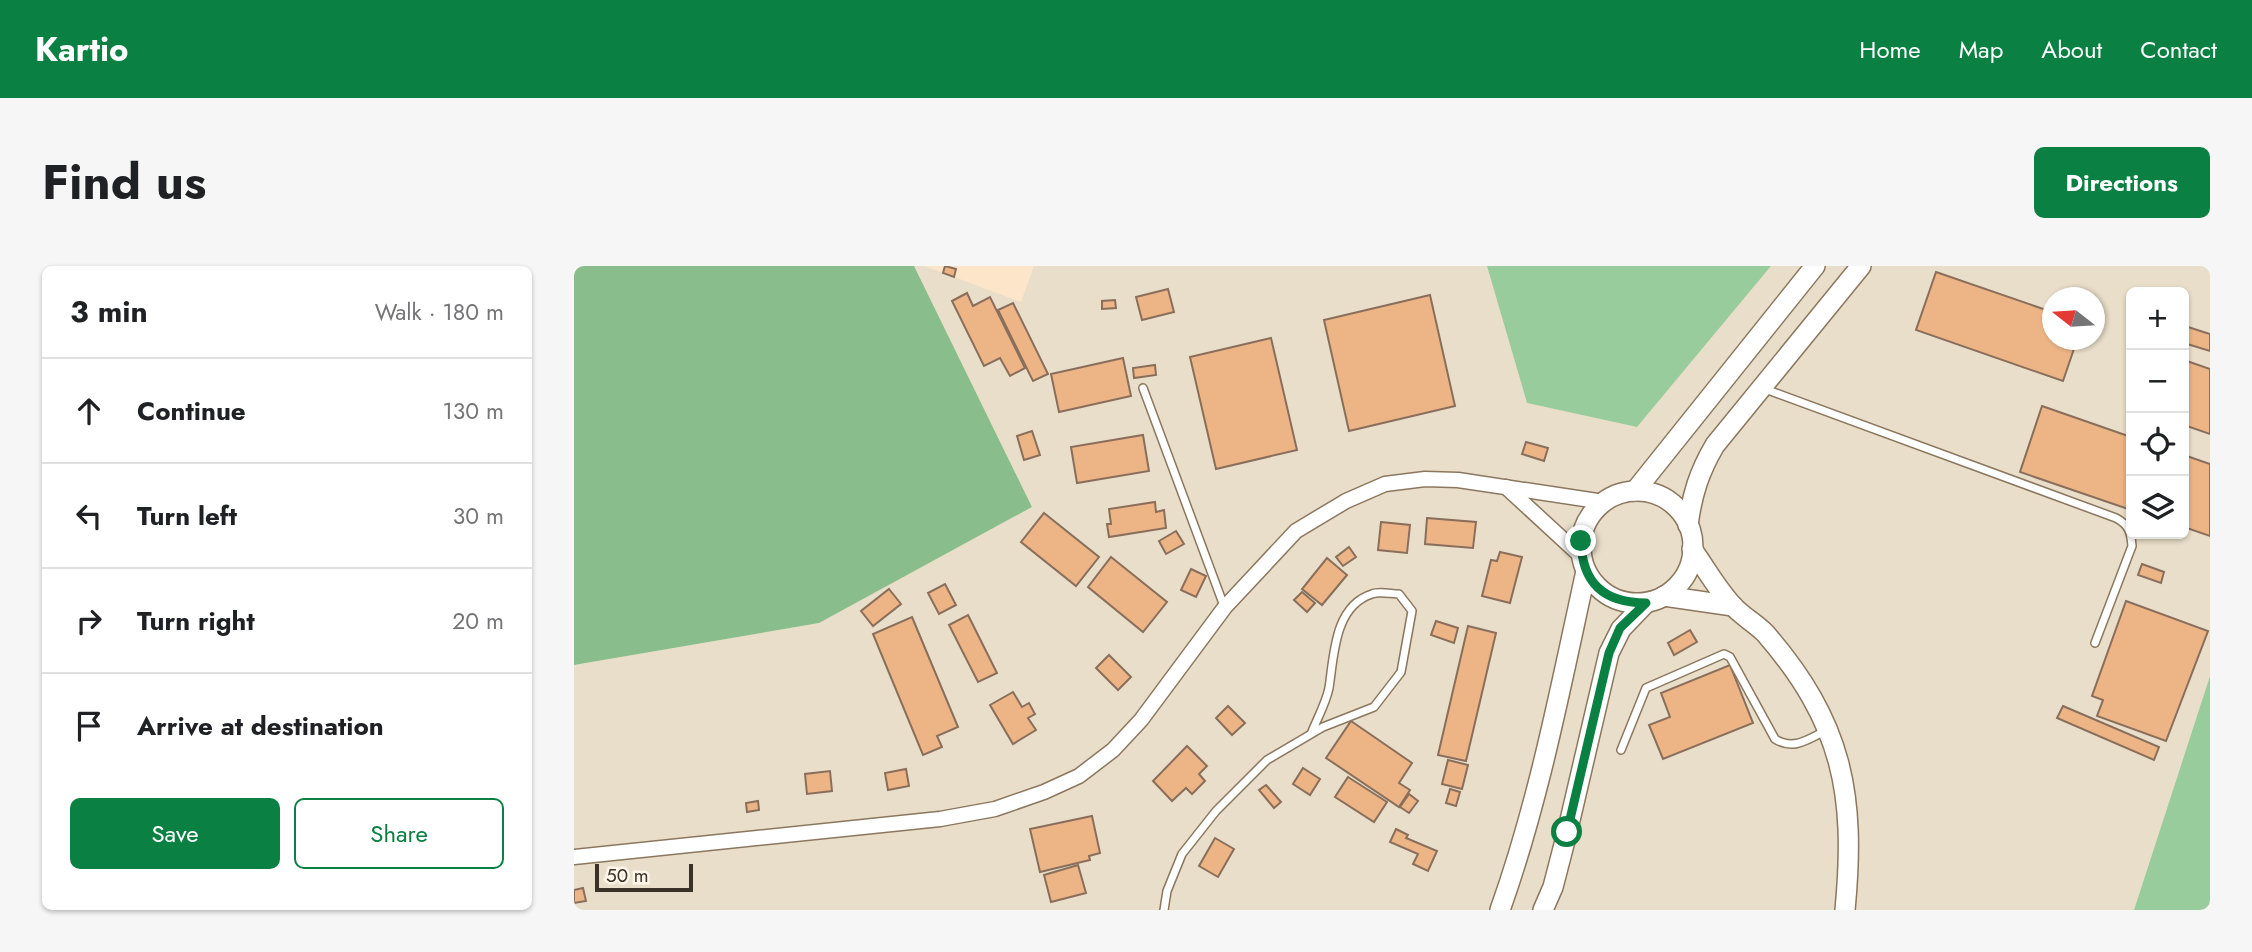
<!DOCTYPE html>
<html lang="en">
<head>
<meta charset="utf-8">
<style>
	:root { --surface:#fff; --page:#f6f6f6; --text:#202124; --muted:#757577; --line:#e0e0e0; --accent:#0b8043 }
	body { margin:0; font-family:Jost,sans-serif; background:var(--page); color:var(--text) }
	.controls { position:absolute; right:21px; top:21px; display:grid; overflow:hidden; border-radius:10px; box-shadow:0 2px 5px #0004 }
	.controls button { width:63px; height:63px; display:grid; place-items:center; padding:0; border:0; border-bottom:2px solid var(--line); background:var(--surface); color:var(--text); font:35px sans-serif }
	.compass { position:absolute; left:1468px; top:21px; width:63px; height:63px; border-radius:50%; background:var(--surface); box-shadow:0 2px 5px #0004; rotate:287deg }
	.scale { position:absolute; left:21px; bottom:18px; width:98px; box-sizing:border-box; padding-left:7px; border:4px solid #3a3227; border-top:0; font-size:19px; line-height:24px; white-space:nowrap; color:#3a3227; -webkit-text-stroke:5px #fef5ea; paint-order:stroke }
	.stop { position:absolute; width:21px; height:21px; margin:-16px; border:5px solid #0b8043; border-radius:50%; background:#fff }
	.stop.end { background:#0b8043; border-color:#fff; box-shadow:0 2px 7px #0008 }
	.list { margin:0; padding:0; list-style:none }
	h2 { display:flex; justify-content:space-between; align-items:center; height:91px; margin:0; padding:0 28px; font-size:30px }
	h2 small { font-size:23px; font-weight:400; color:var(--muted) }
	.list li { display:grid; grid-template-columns:46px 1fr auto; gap:21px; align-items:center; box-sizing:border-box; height:105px; padding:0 28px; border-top:2px solid var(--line) }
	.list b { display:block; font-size:26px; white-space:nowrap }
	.list em { font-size:23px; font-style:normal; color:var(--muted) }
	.actions { display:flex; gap:14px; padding:21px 28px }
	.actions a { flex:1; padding:16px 0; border:2px solid var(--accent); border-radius:10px; text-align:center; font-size:24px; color:var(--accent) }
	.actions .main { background:var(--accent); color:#fff }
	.icon { flex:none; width:38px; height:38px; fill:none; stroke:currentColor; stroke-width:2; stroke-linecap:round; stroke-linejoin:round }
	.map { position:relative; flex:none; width:1636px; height:644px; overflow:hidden; border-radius:10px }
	header { display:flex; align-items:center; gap:42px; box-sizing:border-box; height:98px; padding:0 35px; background:var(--accent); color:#fff }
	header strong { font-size:33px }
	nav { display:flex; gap:38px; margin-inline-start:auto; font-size:24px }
	.intro { display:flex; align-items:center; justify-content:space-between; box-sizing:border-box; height:168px; padding:0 42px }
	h1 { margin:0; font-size:49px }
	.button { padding:18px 32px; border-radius:10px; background:var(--accent); color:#fff; font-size:24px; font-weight:700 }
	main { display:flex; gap:42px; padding:0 42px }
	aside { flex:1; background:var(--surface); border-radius:10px; box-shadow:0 2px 5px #0004 }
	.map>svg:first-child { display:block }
</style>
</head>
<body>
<header>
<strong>Kartio</strong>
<nav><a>Home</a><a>Map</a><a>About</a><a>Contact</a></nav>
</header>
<div class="intro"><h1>Find us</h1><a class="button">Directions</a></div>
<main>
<aside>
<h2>3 min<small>Walk · 180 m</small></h2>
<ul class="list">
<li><svg class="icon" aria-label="ahead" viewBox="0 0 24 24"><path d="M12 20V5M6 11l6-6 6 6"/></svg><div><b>Continue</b></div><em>130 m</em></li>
<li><svg class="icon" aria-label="left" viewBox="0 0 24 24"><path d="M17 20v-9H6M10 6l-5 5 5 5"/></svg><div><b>Turn left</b></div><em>30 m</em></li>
<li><svg class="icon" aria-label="right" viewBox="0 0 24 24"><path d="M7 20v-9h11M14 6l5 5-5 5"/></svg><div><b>Turn right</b></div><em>20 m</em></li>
<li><svg class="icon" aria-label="arrive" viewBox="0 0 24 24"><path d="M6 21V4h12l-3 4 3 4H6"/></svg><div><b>Arrive at destination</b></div></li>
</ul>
<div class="actions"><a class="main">Save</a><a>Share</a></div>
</aside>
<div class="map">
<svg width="1636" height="644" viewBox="0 0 1636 644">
	<rect width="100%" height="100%" fill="#fce5c9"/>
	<path fill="#e9dec9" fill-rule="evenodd" d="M 340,0 L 351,0 L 447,36 L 460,0 L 913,0 L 953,137 L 1063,161 L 1197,0 L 1636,0 L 1636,410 L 1560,644 L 0,644 L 0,399 L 245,357 L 458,241 ZM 1557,26 L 1610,26 L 1610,268 L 1557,268 ZM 1478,32 L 1520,32 L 1520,74 L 1478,74 Z"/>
	<g fill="#99cc9c">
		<polygon points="913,0 1197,0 1063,161 953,137"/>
		<polygon points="1636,410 1636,644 1560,644"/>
	</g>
	<polygon fill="#89be8c" points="0,0 340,0 458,241 245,357 0,399"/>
	<g fill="#edb486" stroke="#896f5b" stroke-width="2">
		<polygon points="371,0 382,3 380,11 369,7"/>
		<polygon points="1362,6 1478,46 1478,74 1503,74 1489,115 1342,64"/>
		<polygon points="594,23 600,46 568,54 562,31"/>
		<polygon points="393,27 399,40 416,31 451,102 436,110 426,92 410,100 378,35"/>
		<polygon points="856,29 881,140 775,165 750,54"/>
		<polygon points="541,34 542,42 528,43 528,35"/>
		<polygon points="439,37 474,108 459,115 424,44"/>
		<polygon points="1614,61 1636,68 1636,85 1610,77"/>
		<polygon points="697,72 723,184 642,203 616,91"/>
		<polygon points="549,92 557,130 485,146 477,108"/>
		<polygon points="1610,94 1636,103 1636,168 1610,159"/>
		<polygon points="581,99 582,109 560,112 559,102"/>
		<polygon points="1468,140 1557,171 1557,244 1446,206"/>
		<polygon points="458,165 466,189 450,194 443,170"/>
		<polygon points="569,169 575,205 503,217 497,181"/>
		<polygon points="952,176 974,182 970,195 948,188"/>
		<polygon points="1610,189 1636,198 1636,270 1610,261"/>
		<polygon points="581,236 582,246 590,244 592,262 535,271 533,258 537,258 535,243"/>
		<polygon points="470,247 525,291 502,320 447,276"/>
		<polygon points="853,252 902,256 899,282 851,278"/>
		<polygon points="807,256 836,259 833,287 804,284"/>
		<polygon points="602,265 610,278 592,288 585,275"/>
		<polygon points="775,281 782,291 769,300 762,291"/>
		<polygon points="926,286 948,291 936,337 908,330 917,294 923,295"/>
		<polygon points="537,291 593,336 569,366 514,321"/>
		<polygon points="753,292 773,309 748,339 728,323"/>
		<polygon points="1568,298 1590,306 1587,317 1564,309"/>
		<polygon points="617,303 632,310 622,331 607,324"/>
		<polygon points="371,318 382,339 365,348 354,327"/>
		<polygon points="315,323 327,338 299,360 287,345"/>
		<polygon points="728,326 741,337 733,346 720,334"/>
		<polygon points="1552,335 1634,365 1592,475 1523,450 1529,434 1518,430"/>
		<polygon points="394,349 423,407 404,416 375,359"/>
		<polygon points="338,351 384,461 363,470 368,481 349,489 299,368"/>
		<polygon points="862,355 884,362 880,377 857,369"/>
		<polygon points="894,360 922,367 892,495 864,489"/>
		<polygon points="1116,364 1123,376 1100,389 1094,377"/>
		<polygon points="535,389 557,411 544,424 522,402"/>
		<polygon points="1156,399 1179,457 1089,493 1075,459 1096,451 1087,427"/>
		<polygon points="439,426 448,441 455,437 461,448 454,452 462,464 439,478 416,439"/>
		<polygon points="654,440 671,457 658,469 642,452"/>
		<polygon points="1489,440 1585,481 1580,494 1483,452"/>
		<polygon points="777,455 838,497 825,517 836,524 825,541 752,492"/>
		<polygon points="613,480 633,500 625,508 631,515 618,528 612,522 598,535 579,515"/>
		<polygon points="874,494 894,499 888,523 868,518"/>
		<polygon points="729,502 746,513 736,529 719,518"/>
		<polygon points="332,503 335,520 314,524 311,507"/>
		<polygon points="256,505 258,525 233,528 231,508"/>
		<polygon points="774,511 813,536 800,556 761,531"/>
		<polygon points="692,519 707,536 700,542 685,524"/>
		<polygon points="876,523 886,526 882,540 872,537"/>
		<polygon points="835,528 844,535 835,547 826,541"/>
		<polygon points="184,535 185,544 173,546 172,537"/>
		<polygon points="518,550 526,587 515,590 516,594 466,606 456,563"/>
		<polygon points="822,563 834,569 832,572 863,585 854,605 839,598 844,588 816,576"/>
		<polygon points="641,572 660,583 644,611 625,600"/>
		<polygon points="504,599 512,627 477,636 470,609"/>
		<polygon points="9,622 12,635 0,637 0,624"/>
	</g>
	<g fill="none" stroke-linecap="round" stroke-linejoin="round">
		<defs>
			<g id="lane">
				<polyline points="569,122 650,340"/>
				<path d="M 1191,123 L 1542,252 C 1555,259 1557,266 1558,280 L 1521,377"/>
				<path d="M 1047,484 L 1072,422 L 1150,388 L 1156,391 L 1201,473 C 1220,485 1234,473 1253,464"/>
				<path d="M 590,644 L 593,625 L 608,588 L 642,545 L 693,494 L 749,461 L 800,441 L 827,406 L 838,345 L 825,328 C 817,328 805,325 798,328 C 760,340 760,390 755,422 C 752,437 743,453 737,468"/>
			</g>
			<g id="street">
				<polyline points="932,221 1008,291"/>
				<polyline points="0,591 366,553 421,543 470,526 505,510 539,484 567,454 651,341 722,265 772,235 811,218 851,213 884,214 1030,236"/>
			</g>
			<g id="secondary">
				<polyline points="1061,225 1241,0"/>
				<circle cx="1063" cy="281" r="56"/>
				<path d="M 1114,259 C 1118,229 1125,206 1141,179 L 1287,0"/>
				<path d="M 1118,283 C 1131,301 1143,323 1159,340 C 1168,350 1181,357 1191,367 C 1269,457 1282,528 1271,644"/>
				<polyline points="1090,330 1159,340"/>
				<path d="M 926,644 C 965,535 987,419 1012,305"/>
				<polyline points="969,644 979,621 993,567 1035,387 1047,363 1072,337"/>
			</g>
		</defs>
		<use href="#lane" stroke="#8b775e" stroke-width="10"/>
		<use href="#street" stroke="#8b775e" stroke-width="17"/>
		<use href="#secondary" stroke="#8b775e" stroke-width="22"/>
		<use href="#lane" stroke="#fff" stroke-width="7"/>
		<use href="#street" stroke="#fff" stroke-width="14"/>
		<use href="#secondary" stroke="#fff" stroke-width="19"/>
	</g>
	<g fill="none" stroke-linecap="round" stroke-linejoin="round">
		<path stroke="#0b8043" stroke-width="9" d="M 993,566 L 1035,387 L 1046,362 L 1072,337 C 1031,337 1008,318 1007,275"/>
	</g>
</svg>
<div class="controls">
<button>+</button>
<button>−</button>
<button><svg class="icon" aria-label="locate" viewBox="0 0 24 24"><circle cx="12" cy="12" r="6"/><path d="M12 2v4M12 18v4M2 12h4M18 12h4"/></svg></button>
<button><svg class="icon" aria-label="layers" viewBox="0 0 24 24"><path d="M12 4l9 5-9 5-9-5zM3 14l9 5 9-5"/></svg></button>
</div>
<svg class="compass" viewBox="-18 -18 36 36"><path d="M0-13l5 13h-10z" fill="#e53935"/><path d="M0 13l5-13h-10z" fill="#757577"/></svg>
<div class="scale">50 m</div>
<div class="stop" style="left:993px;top:566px"></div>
<div class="stop end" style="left:1007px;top:275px"></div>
</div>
</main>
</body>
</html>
